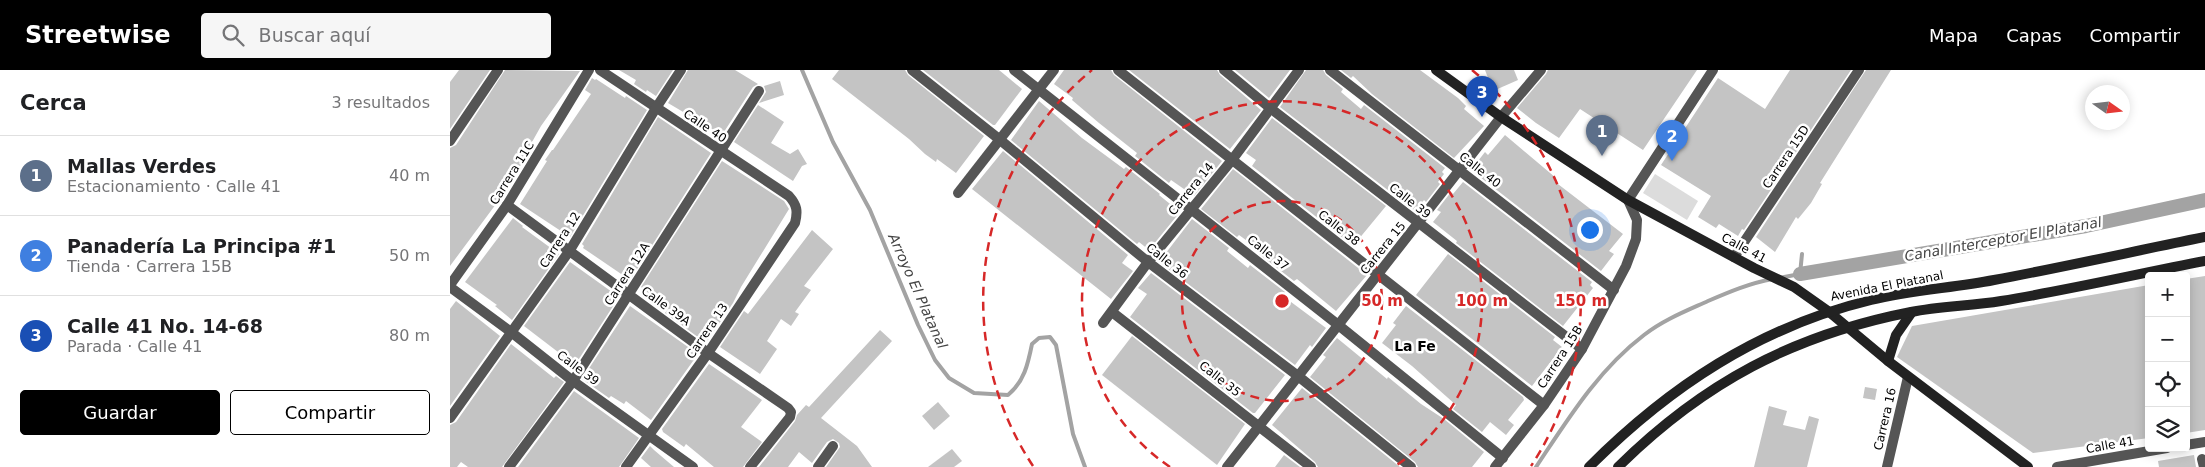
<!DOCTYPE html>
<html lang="es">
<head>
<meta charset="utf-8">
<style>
	:root { --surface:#fff; --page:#f6f6f6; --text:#202124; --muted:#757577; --line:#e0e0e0; --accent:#000 }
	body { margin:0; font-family:"DejaVu Sans",sans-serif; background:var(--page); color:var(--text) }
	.controls { position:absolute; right:15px; bottom:15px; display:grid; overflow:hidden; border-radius:5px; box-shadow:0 2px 12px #0003 }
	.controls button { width:45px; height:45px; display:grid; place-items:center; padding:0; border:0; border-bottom:1px solid var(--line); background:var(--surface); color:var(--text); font:25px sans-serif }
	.compass { position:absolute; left:1635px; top:15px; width:45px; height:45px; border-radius:50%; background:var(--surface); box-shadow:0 2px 12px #0003; rotate:104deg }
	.you { position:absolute; left:1139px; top:159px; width:18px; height:18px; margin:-12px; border:4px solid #fff; border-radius:50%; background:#1a73e8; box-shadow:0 0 0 8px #1a73e833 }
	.badge { display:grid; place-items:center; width:32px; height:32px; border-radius:50%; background:var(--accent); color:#fff; font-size:16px; font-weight:700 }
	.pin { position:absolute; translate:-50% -41px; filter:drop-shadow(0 1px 2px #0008) }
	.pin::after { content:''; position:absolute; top:26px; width:18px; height:15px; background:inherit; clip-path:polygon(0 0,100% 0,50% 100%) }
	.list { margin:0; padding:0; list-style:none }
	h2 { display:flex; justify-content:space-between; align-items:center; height:65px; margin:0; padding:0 20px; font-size:21px }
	h2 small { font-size:16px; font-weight:400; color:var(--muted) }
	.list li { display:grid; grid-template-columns:32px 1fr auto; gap:15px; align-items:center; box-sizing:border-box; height:80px; padding:0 20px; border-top:1px solid var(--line) }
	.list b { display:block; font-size:19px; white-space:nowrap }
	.list p { margin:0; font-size:16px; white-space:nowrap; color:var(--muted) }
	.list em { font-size:16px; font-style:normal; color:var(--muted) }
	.actions { display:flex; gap:10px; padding:15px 20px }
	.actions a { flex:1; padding:11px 0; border:1px solid var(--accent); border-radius:5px; text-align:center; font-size:18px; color:var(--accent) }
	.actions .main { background:var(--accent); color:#fff }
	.icon { flex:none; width:28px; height:28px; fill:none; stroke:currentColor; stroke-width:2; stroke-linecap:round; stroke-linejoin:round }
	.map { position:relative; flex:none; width:1755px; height:397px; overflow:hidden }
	header { display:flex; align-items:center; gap:30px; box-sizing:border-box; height:70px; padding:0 25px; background:var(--accent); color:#fff }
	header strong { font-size:24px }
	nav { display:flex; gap:28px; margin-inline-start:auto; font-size:18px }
	.search { width:350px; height:45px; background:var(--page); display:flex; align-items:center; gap:12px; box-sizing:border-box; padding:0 18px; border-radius:5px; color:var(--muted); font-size:19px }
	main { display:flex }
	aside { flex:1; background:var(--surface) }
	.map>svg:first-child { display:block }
</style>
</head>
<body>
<header>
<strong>Streetwise</strong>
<div class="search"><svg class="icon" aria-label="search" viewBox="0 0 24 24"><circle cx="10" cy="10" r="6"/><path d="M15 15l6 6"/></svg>Buscar aquí</div>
<nav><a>Mapa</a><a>Capas</a><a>Compartir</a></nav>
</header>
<main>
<aside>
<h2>Cerca<small>3 resultados</small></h2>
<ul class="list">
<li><span class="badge" style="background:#5c6f8a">1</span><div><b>Mallas Verdes</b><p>Estacionamiento · Calle 41</p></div><em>40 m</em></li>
<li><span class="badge" style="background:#3f7fe0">2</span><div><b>Panadería La Principa #1</b><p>Tienda · Carrera 15B</p></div><em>50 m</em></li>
<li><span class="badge" style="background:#1a4fb4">3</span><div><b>Calle 41 No. 14-68</b><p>Parada · Calle 41</p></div><em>80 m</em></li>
</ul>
<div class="actions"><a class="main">Guardar</a><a>Compartir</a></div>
</aside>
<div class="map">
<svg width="1755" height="397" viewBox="0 0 1755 397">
	<rect width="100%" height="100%" fill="#fff"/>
	<polygon fill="#dcdcdc" points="1205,104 1248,131 1237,150 1193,123"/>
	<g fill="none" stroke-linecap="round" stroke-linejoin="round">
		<g stroke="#a3a3a3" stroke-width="4">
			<path d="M 352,0 L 383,72 L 420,140 L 468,255 L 485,290 L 499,308 L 524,323 L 558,325 C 574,312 578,294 582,274 L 589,268 L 600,267 L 606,275 L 623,364 L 635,397"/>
			<polyline points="1329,208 1350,204 1352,184"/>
			<path d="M 1086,397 C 1118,349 1148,300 1194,265 C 1213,250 1236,241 1258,231 C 1279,222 1300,213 1323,209"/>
		</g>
		<polyline stroke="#a3a3a3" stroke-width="14" points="1350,204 1636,156 1755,130"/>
	</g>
	<g fill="#c4c4c4">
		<polygon points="9,0 40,0 0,59 0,12"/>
		<polygon points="55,0 130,1 91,56 77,81 79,82 46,134 0,196 0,78 6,75"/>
		<polygon points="169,0 223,0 206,26 197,20 196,22 184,14 186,10"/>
		<polygon points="238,0 285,0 308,14 303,17 272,65 218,33"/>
		<polygon points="389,0 455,0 458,5 534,66 506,103 487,89 486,92 475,84 459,69 382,9"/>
		<polygon points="473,0 549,0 572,19 545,55 543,55"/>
		<polygon points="614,0 661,0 664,5 772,91 744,126 721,110 719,113 685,86 687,83 649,53 622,30 623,28 604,14"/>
		<polygon points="679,0 767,0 770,5 811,40 780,79"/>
		<polygon points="785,0 840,0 819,28"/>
		<polygon points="856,0 873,0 876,5 893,19 891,22 911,39 914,35 995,98 992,102 994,104 988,112 990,114 976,132 974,130 965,141 830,37"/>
		<polygon points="891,0 970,0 1008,28 1016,36 1014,39 1034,56 1004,88 922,24 903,6 901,8"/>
		<polygon points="1035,0 1064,0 1068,10 1043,21"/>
		<polygon points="1098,0 1247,0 1193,80 1130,39 1109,68 1086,53 1067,38 1096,4"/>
		<polygon points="1340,0 1401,0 1294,160 1292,159 1288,166 1269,154 1266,158 1248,147 1261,126 1211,95 1268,8 1315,39"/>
		<polygon points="1416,0 1441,0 1370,113 1372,114 1361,133 1348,149 1346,147 1325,182 1306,167"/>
		<polygon points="142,8 145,10 146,9 175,28 176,26 197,40 120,167 70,134 97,91 95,90 102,80 103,80 141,24 135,20"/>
		<polygon points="330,11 334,25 309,33 316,22 314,16"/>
		<polygon points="589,31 632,68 674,99 676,97 710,124 709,125 730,142 699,180 689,172 687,174 561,70"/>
		<polygon points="308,35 334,52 321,73 340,84 348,79 357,94 352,96 343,111 284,72"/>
		<polygon points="208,47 261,83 180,210 133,178 134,176 132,174"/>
		<polygon points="822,48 936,136 903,176 802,96 806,90 796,83"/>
		<polygon points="1055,65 1106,108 1104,111 1173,164 1159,181 1164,184 1151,201 1021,100 1035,82 1038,85"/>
		<polygon points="553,81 678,185 672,193 683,201 661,229 522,119"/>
		<polygon points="272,91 334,131 339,139 291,217 283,233 256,273 215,243 218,239 191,217"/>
		<polygon points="783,99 917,205 886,241 847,209 844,211 809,184 811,181 789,165 787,167 751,139"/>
		<polygon points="1013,112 1142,212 1140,215 1143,218 1113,256 1006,173 1007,171 983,152 991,142 987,140 1001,122 1003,124"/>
		<polygon points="63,148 73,156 72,157 109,184 62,250 45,236 47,235 15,212"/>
		<polygon points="742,149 779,178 777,181 798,198 800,195 835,222 833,226 876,258 862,277 860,275 845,295 709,192"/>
		<polygon points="362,160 383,179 354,216 361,220 345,242 349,244 341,256 331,249 317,271 327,279 310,304 270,277 294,241 298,244"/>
		<polygon points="998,184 1105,267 1103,270 1112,277 1082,316 966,225"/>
		<polygon points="120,192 169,227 125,295 74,256"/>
		<polygon points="701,203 835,305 805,343 803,343 680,247 697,224 688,218"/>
		<polygon points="1755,206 1755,360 1736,363 1736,209"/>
		<polygon points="1699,215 1699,368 1583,383 1447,287 1462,256"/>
		<polygon points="6,231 50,266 0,336 0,239"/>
		<polygon points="180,236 248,284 201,350 176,331 174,334 161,326 159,328 132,309"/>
		<polygon points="956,236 1073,327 1074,330 1058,350 1064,355 1056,365 1040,352 1032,362 1003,339 1006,335 962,296 932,273 946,255 943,253"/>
		<polygon points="430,260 442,271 371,348 407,376 422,397 376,397 390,377 389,373 383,369 377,372 362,393 349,382 338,397 309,397 345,351 347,345 356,335 359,337"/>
		<polygon points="682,266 795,354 767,395 652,305"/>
		<polygon points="887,268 937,309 938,307 971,334 994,349 1034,382 1022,397 968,397 965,392 860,307 876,287 873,285"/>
		<polygon points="61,274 104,308 106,306 114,312 52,397 18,397 11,392 7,397 0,397 0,355 6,352"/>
		<polygon points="259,294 312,330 291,357 312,372 293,397 264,397 236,374 234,377 213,362 212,359"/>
		<polygon points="1415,317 1427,319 1425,330 1413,328"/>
		<polygon points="852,318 950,397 868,397 865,392 822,355"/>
		<polygon points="124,321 189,368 169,397 68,397"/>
		<polygon points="488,332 500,346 484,360 472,346"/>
		<polygon points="1319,336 1337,341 1333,355 1355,360 1359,346 1369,349 1357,397 1304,397"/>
		<polygon points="200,376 204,380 224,397 201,397 191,388"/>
		<polygon points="502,379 512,391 504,397 478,397"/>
		<polygon points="834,385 850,397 825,397"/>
		<polygon points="1744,385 1746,397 1709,397 1708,391"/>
	</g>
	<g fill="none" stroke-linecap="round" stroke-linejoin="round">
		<g stroke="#555" stroke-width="10">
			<path d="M 150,0 L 339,126 C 347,135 348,141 345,153 L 258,283 L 176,397"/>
			<polyline points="462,0 549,69 698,192 848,306 961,397"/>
			<polyline points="564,0 887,254 1053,388"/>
			<polyline points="668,0 1094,335"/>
			<polyline points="774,0 820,38 1132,279"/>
			<polyline points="880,0 1164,220"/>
			<polyline points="0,71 48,0"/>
			<polyline points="508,123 604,0"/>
			<polyline points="57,135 258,283 338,338 341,342 340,347 300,397"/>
			<polyline points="1284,187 1409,0"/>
			<polyline points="0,215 57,135 139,0"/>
			<polyline points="0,217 61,262 123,311 243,397"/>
			<polyline points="662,242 861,397"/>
			<polyline points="653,253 698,192 782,90 849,0"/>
			<polyline points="0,348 120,180 206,38 231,0"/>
			<polyline points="1736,375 1755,372"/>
			<polyline points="1752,389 1754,397"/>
			<polyline points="59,397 123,311 309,21"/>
			<polyline points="368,397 383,376"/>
			<polyline points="777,397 1051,47 1091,0"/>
			<polyline points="1045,397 1094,335 1132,279 1176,196 1186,169 1187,150 1178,130"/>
			<polyline points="1607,397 1717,378"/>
		</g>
		<g stroke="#555" stroke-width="10">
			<polyline points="1178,130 1263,0"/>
			<polyline points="1437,397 1458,307"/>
		</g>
		<g stroke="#222" stroke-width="10">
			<polyline points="986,0 1051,47 1178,130 1304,198 1344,217 1378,241 1438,291 1578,397"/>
			<polyline points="1438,291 1446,265 1462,242"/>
			<path d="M 1139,397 C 1219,317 1309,257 1421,230 C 1461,220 1503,218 1544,210 C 1614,197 1685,181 1755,167"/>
			<path d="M 1168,397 C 1253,313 1343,265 1461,242 C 1490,236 1521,236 1551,231 C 1619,220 1687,204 1755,191"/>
		</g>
	</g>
	<g fill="none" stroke="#d62828" stroke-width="2.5" stroke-dasharray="9 6">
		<circle cx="832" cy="231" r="100"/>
		<path d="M720 397A200 200 0 1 1 944 397"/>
		<path d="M583 396A299 299 0 0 1 642 0M1022 0A299 299 0 0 1 1081 396"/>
	</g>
	<g text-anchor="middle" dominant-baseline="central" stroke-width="5" stroke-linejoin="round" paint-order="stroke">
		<g font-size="12" fill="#000" stroke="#fff">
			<text transform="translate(255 56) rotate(34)">Calle 40</text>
			<text transform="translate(1336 87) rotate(-56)">Carrera 15D</text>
			<text transform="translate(1030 100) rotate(38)">Calle 40</text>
			<text transform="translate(62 103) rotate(-58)">Carrera 11C</text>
			<text transform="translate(741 119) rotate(-51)">Carrera 14</text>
			<text transform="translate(960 131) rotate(38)">Calle 39</text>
			<text transform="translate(889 158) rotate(38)">Calle 38</text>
			<text transform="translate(110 170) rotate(-57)">Carrera 12</text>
			<text transform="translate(933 178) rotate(-51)">Carrera 15</text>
			<text transform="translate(1294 178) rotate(28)">Calle 41</text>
			<text transform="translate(818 183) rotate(38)">Calle 37</text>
			<text transform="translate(717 191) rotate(38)">Calle 36</text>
			<text transform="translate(177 204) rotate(-57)">Carrera 12A</text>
			<text transform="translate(1437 216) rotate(-11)">Avenida El Platanal</text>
			<text transform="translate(216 236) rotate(36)">Calle 39A</text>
			<text transform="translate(257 261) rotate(-56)">Carrera 13</text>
			<text transform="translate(1110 287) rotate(-57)">Carrera 15B</text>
			<text transform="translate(128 298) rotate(37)">Calle 39</text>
			<text transform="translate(770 309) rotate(38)">Calle 35</text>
			<text transform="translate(1435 349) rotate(-77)">Carrera 16</text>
			<text transform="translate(1660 375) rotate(-10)">Calle 41</text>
		</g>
		<g font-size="14" font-style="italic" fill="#444" stroke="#fff">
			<text transform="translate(1553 169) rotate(-10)">Canal Interceptor El Platanal</text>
			<text transform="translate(468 221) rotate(66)">Arroyo El Platanal</text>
		</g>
		<g font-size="14" font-weight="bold" fill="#000" stroke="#fff">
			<text x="965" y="276">La Fe</text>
		</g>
	</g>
	<circle cx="832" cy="231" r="8" fill="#d62828" stroke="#fff" stroke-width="2.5"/>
	<g font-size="15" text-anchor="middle" font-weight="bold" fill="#d62828" stroke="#fff" stroke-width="5" stroke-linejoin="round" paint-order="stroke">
		<text x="932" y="236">50 m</text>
		<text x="1032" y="236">100 m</text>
		<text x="1131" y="236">150 m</text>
	</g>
</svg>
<div class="controls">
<button>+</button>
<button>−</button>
<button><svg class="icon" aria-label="locate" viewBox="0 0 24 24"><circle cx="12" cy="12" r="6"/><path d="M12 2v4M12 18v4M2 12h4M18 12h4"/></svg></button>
<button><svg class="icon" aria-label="layers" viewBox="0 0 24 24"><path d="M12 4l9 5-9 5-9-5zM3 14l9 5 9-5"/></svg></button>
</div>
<svg class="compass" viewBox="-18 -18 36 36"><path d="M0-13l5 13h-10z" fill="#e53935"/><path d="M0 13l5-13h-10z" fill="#757577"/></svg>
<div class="you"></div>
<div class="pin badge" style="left:1152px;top:86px;background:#5c6f8a">1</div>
<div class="pin badge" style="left:1222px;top:91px;background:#3f7fe0">2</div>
<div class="pin badge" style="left:1032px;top:47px;background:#1a4fb4">3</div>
</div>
</main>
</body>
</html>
